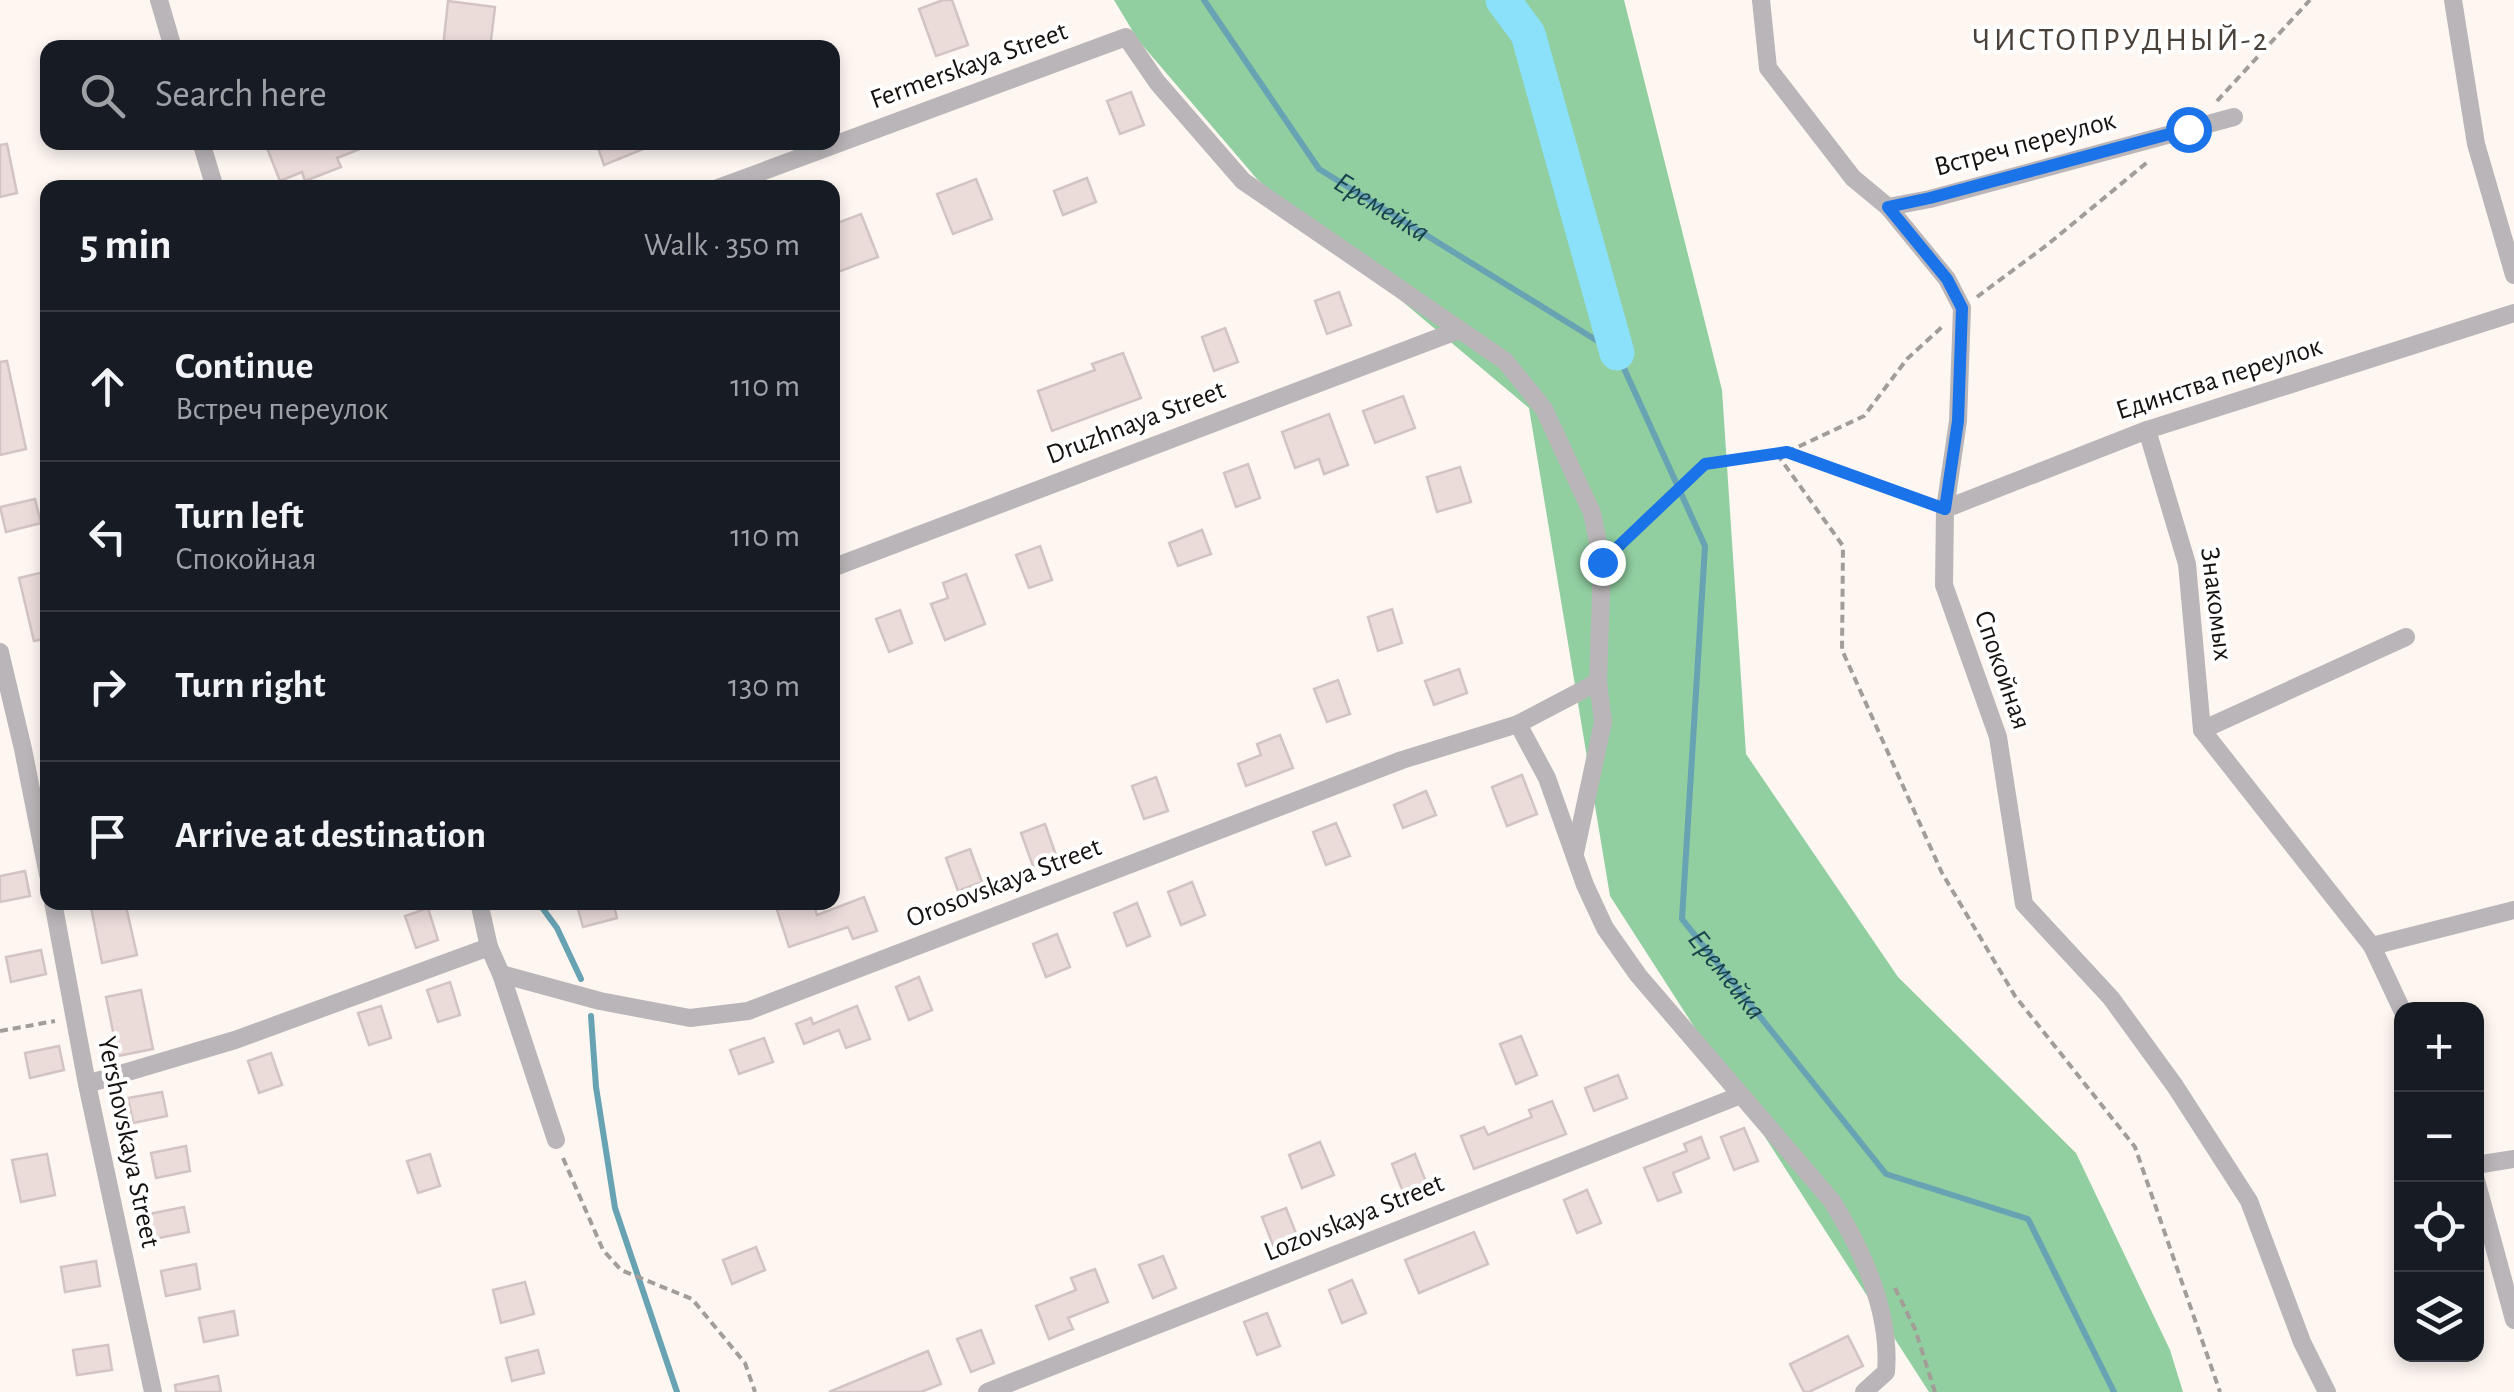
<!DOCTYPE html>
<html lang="en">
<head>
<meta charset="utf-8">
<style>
	:root { --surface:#171b24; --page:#242831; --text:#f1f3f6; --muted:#9ea1a6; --line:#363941 }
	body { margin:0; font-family:"Alegreya Sans",sans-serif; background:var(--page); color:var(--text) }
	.controls { position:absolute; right:30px; bottom:30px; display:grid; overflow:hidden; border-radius:20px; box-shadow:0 5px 15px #0003 }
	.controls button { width:90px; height:90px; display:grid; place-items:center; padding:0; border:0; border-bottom:2px solid var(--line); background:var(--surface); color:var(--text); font:50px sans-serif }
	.stop { position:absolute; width:30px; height:30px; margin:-22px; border:8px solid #1a73e8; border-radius:50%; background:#fff }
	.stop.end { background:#1a73e8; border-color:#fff; box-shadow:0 2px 10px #0008 }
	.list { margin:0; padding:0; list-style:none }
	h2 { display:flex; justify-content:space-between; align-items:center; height:130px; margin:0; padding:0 40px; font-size:42px }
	h2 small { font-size:32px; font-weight:400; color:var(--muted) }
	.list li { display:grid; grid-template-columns:65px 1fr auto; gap:30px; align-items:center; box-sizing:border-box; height:150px; padding:0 40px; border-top:2px solid var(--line) }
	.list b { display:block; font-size:38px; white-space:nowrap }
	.list p { margin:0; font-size:32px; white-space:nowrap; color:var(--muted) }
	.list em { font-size:32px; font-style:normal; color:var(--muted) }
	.icon { flex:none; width:55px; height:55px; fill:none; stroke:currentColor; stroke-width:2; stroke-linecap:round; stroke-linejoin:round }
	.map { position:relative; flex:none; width:2514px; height:1392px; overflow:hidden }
	.search { position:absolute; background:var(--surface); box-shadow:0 5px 15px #0003; left:40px; top:40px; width:800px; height:110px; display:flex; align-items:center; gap:25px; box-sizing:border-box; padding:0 35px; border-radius:20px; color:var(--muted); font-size:38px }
	.panel { position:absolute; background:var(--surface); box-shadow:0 5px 15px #0003; left:40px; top:180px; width:800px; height:730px; border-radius:20px }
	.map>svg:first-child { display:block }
</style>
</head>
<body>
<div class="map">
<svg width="2514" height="1392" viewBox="0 0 2514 1392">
	<rect width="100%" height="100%" fill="#fdf6f1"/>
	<polygon fill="#91cea0" points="1114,0 1624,0 1722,390 1746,754 1898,977 2076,1153 2170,1350 2183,1392 1929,1392 1610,896 1529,408 1257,179 1138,40"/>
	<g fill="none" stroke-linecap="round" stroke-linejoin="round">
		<g stroke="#67a3b3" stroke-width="6">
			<path id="s1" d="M 1204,0 L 1319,169 L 1617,353 L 1705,546 L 1682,919 L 1886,1174 L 2028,1219 L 2114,1392"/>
			<polyline points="538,902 557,928 581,979"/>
			<polyline points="591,1016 596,1087 615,1208 677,1392"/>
		</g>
		<polyline stroke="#8ae1f9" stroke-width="35" points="1503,0 1528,34 1617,353"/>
	</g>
	<g fill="#ebdcda" stroke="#d3c4c3" stroke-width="2.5">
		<polygon points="943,0 952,0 968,45 936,56 919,9"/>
		<polygon points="448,1 495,7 490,48 443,48"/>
		<polygon points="1131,92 1144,125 1120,134 1107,101"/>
		<polygon points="281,142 374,142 375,143 337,158 341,167 305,181 302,172 280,181 267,148"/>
		<polygon points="596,142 658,142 658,143 604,165"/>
		<polygon points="7,144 17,193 0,197 0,145"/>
		<polygon points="1087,178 1096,202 1063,215 1054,191"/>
		<polygon points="976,179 992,219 953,234 937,194"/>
		<polygon points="861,214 878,257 838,272 832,257 832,225"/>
		<polygon points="1339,292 1351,325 1327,334 1315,301"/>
		<polygon points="1225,328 1238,362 1214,371 1202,337"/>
		<polygon points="1123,353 1141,398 1052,431 1038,391 1095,370 1092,364"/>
		<polygon points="7,361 26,449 0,455 0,362"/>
		<polygon points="1403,396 1415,428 1375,443 1363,411"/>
		<polygon points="1329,414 1348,465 1324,474 1319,459 1295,468 1282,432"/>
		<polygon points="1248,464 1260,498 1236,507 1224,473"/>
		<polygon points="1460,467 1471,502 1437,512 1427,477"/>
		<polygon points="35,499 41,523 6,532 0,507"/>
		<polygon points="1202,530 1211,554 1178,566 1169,543"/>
		<polygon points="1040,546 1052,580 1029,588 1016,555"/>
		<polygon points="48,571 48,638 34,641 19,578"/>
		<polygon points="966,574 985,624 945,640 931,604 948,598 943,583"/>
		<polygon points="1392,609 1402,643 1378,651 1368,617"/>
		<polygon points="900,610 912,643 889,652 876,619"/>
		<polygon points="1459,669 1467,693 1434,705 1425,681"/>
		<polygon points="1338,680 1350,714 1327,722 1314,689"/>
		<polygon points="1280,735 1293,768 1246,786 1238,764 1261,755 1257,744"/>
		<polygon points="1522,775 1537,814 1507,826 1492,787"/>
		<polygon points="1156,777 1168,811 1144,819 1132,786"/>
		<polygon points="1426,791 1436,815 1403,828 1394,805"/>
		<polygon points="1336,823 1350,856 1326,865 1313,832"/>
		<polygon points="1045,824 1057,858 1033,866 1021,833"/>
		<polygon points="970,849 982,882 958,891 946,858"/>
		<polygon points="25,871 30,896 0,902 0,876"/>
		<polygon points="1192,882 1205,915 1181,925 1168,892"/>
		<polygon points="864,897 877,931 853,939 848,927 789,947 777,910 799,902 813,902 817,915"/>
		<polygon points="90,902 125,902 137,955 102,963"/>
		<polygon points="576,902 613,902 617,918 583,927"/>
		<polygon points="1137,903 1150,936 1127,946 1114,913"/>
		<polygon points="428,908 438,940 416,948 405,916"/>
		<polygon points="1057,934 1070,967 1046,977 1033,944"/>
		<polygon points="41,950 46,974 11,982 6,957"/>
		<polygon points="919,977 932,1010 909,1020 896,987"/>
		<polygon points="450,982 460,1015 438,1022 427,990"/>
		<polygon points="141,990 153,1049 118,1056 106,997"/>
		<polygon points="381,1006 391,1038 369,1045 358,1013"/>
		<polygon points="857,1006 870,1039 846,1048 839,1030 804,1044 796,1024 811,1018 813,1024"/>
		<polygon points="1521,1036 1537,1075 1516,1084 1500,1044"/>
		<polygon points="764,1038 773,1062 739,1074 730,1050"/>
		<polygon points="59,1046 64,1070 30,1078 25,1053"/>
		<polygon points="271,1053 282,1085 259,1093 248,1061"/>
		<polygon points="1618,1075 1627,1098 1594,1111 1585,1088"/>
		<polygon points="162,1092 167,1116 133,1123 128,1098"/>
		<polygon points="1552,1101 1566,1134 1474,1169 1461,1136 1484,1127 1488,1135 1532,1117 1529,1110"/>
		<polygon points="1744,1128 1758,1161 1734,1170 1721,1137"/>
		<polygon points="1701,1137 1709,1158 1673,1173 1681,1192 1658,1201 1644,1168 1687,1151 1684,1144"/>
		<polygon points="1320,1142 1334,1175 1302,1188 1289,1155"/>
		<polygon points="186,1146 190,1171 156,1178 151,1153"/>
		<polygon points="47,1154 55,1195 21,1202 12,1160"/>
		<polygon points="430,1154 440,1186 418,1193 407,1161"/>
		<polygon points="1415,1154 1428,1187 1405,1197 1392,1164"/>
		<polygon points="1587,1190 1601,1223 1577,1233 1564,1200"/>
		<polygon points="184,1207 189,1232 154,1239 149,1214"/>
		<polygon points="1286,1208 1299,1241 1275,1250 1262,1217"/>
		<polygon points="1474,1232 1488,1264 1419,1293 1405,1260"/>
		<polygon points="756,1247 765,1270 732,1284 723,1260"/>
		<polygon points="1163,1256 1176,1288 1153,1298 1139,1265"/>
		<polygon points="96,1261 100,1286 65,1292 61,1267"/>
		<polygon points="196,1264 200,1289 166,1296 161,1271"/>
		<polygon points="1095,1269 1108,1302 1068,1318 1073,1329 1049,1339 1036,1306 1076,1290 1071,1278"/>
		<polygon points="1352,1280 1366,1313 1342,1323 1329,1290"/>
		<polygon points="525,1282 534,1314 501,1323 493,1290"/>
		<polygon points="234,1311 238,1335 204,1342 199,1318"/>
		<polygon points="1267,1313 1280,1346 1257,1355 1244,1322"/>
		<polygon points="981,1330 994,1363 971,1372 957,1339"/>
		<polygon points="1848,1336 1863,1366 1809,1392 1804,1392 1790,1364"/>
		<polygon points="108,1345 112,1370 77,1375 73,1350"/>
		<polygon points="538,1350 544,1373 512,1381 506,1358"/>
		<polygon points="928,1351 941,1384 921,1392 829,1392"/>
		<polygon points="218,1376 221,1392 176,1392 175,1385"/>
	</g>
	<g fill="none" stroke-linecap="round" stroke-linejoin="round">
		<g stroke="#a39d99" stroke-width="4" stroke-dasharray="8 5" stroke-linecap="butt">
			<polyline points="2217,101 2310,0"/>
			<polyline points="1977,297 2047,245 2150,160"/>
			<polyline points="1787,452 1864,416 1907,359 1943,326"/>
			<polyline points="1777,454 1843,546 1842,650 1942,873 2015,996 2135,1147 2220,1392"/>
			<polyline points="1619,546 1705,464 1787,452 1927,502"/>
			<polyline points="0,1031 55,1021"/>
			<polyline points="563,1158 603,1250 621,1270 692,1299 745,1363 755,1392"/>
			<polyline points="1895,1288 1915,1329 1935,1392"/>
		</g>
		<g stroke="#bab5b8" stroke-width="18">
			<polyline points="159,0 173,48"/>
			<polyline points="1761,0 1768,68 1853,178 1888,207 1947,279 1962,308 1958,421 1945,509 1944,585 1998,737 2024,904 2111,998 2175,1086 2249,1201 2302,1342 2327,1392"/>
			<polyline points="2453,0 2476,144 2514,275"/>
			<polyline points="201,142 215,188"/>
			<polyline points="1888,207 1930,199 2234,117"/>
			<polyline points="2147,430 2187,564 2202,730 2372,946 2402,1010"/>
			<polyline points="1945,509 2147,430 2514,313"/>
			<polyline points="832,568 1459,330"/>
			<polyline points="0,652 23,749 48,875"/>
			<path d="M 1518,724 L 1547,778 L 1585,885 L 1605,928 L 1638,975 L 1832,1201 C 1863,1251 1891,1312 1886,1372 L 1864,1392"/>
			<polyline points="2202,730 2406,637"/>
			<polyline points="1575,853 1603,722 1598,682"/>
			<polyline points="53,902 87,1084 153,1392"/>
			<polyline points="479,902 489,947"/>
			<polyline points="2372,946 2514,910"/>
			<polyline points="501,974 600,1001 690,1018 748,1011 1402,760 1518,724 1598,682 1602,562 1592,513 1544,409 1505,361 1243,181 1157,82 1126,37 718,188"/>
			<polyline points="87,1084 235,1040 489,947 501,974 556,1140"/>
			<polyline points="2476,1165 2514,1159"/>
			<polyline points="2476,1180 2514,1320"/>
			<polyline points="987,1392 1741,1095"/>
		</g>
	</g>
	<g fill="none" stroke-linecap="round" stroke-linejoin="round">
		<polyline stroke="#1a73e8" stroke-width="12" points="1602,562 1705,464 1787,452 1945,509 1958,421 1962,308 1947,279 1888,207 1930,198 2188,129"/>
	</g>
	<g text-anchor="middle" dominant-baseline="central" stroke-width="8" stroke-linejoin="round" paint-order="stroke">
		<g font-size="28" fill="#161210" stroke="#fff">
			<text transform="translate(969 66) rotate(-20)">Fermerskaya Street</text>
			<text transform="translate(2025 144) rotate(-15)">Встреч переулок</text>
			<text transform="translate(2219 379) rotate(-18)">Единства переулок</text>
			<text transform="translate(1136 423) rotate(-21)">Druzhnaya Street</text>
			<text transform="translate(2216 604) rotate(83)">Знакомых</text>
			<text transform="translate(2002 670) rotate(71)">Спокойная</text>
			<text transform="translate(1004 883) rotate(-21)">Orosovskaya Street</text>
			<text transform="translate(128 1142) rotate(78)">Yershovskaya Street</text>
			<text transform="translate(1354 1218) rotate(-22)">Lozovskaya Street</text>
		</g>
		<g font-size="30" font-style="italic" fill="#1a424d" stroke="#fff">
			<text stroke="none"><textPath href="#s1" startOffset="278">Еремейка</textPath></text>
			<text stroke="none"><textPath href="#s1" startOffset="1212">Еремейка</textPath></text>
		</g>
		<g font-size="32" letter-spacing="2.5" fill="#4a413a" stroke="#fff">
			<text x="2121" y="40">ЧИСТОПРУДНЫЙ-2</text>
		</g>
	</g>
</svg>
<div class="controls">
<button>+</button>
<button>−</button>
<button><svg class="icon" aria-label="locate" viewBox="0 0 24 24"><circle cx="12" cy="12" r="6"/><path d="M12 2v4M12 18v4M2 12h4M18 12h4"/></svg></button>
<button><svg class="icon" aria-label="layers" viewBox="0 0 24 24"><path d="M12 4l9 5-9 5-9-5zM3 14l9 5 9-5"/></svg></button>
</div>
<div class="stop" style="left:2188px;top:129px"></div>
<div class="stop end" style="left:1602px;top:562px"></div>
<div class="search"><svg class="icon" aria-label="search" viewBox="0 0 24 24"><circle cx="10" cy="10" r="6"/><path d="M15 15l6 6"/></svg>Search here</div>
<section class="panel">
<h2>5 min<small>Walk · 350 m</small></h2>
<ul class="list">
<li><svg class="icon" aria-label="ahead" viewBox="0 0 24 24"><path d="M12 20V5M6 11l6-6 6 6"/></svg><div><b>Continue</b><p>Встреч переулок</p></div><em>110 m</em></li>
<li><svg class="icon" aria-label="left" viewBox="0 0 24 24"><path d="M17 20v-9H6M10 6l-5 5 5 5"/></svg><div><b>Turn left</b><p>Спокойная</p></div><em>110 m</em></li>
<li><svg class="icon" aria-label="right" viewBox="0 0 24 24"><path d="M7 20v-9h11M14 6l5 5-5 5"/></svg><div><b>Turn right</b></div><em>130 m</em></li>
<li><svg class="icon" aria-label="arrive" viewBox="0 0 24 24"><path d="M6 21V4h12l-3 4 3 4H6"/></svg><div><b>Arrive at destination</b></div></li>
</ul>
</section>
</div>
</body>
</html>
